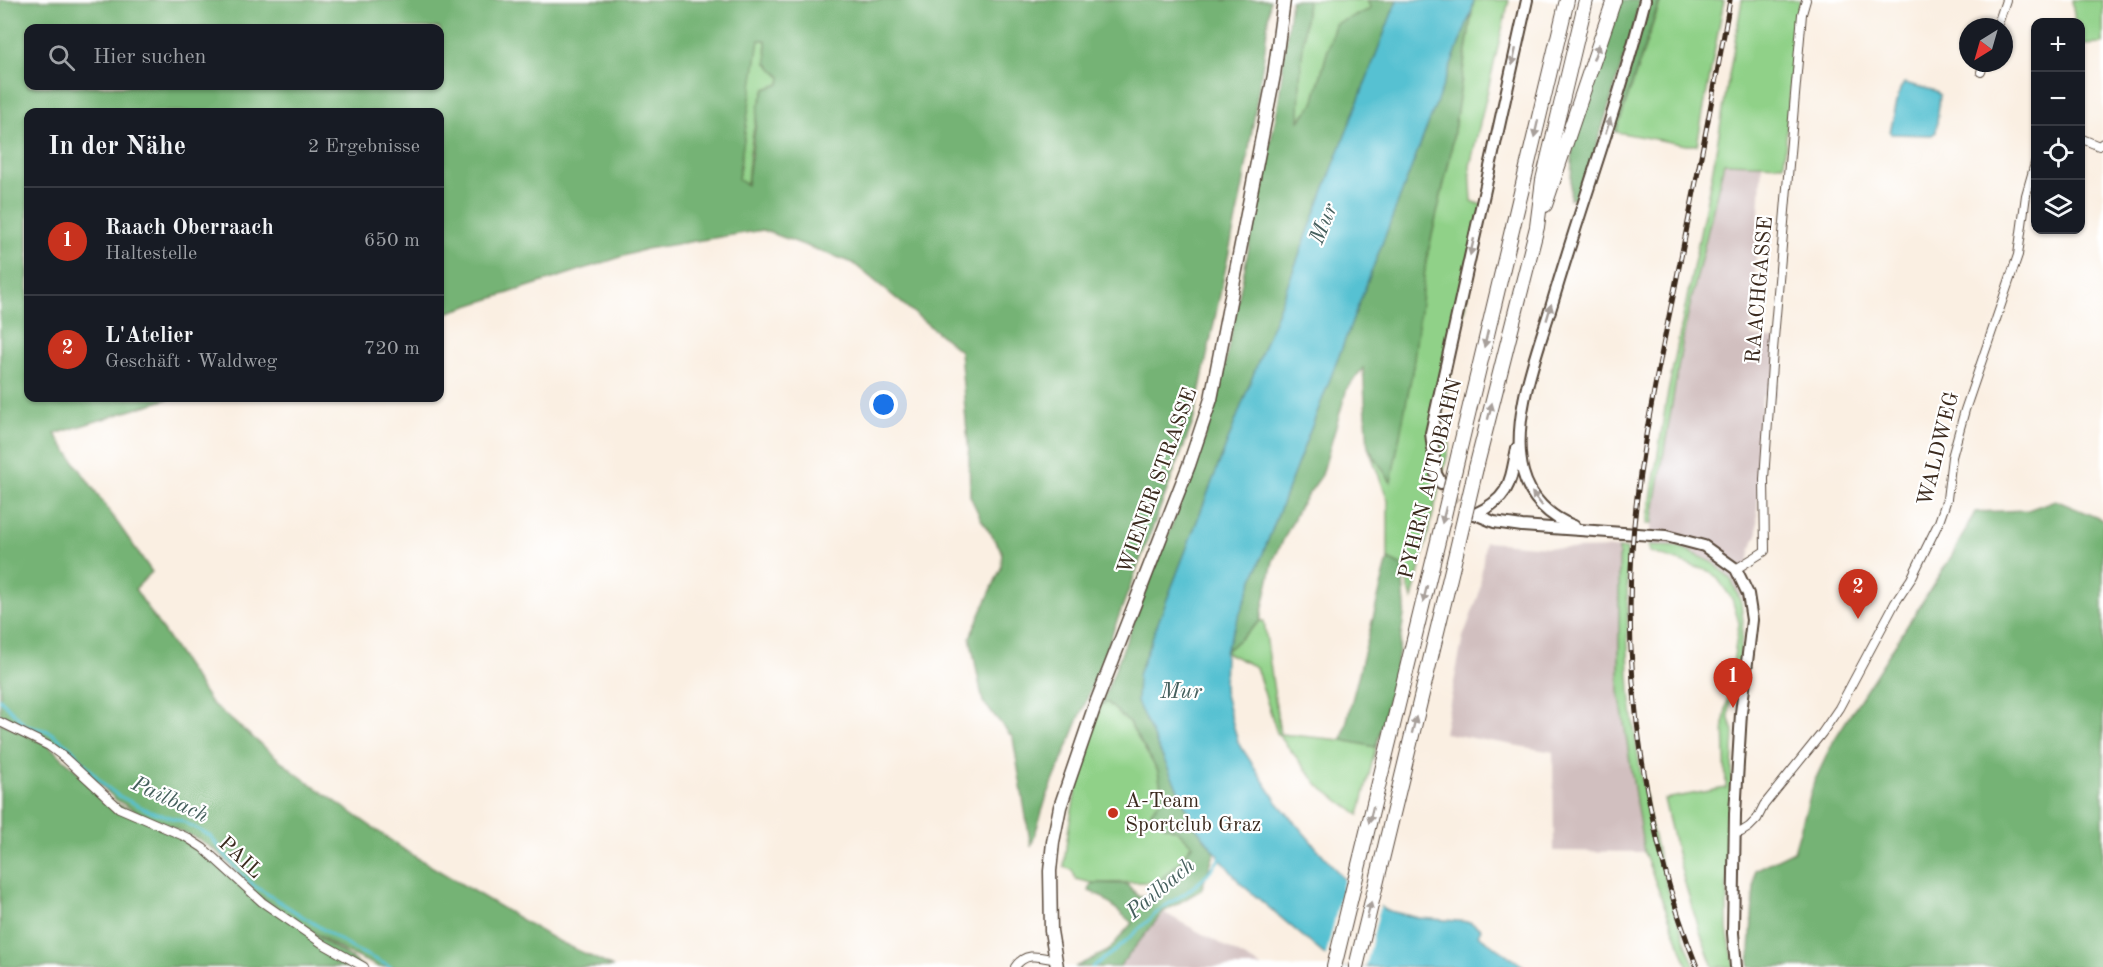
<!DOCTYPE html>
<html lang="de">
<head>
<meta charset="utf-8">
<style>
	:root { --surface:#171b24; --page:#242831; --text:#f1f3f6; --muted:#9ea1a6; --line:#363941; --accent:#c8321e }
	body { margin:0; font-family:"Old Standard TT",serif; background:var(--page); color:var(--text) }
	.controls { position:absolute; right:18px; top:18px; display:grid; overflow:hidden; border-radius:12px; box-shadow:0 2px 4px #0004 }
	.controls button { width:54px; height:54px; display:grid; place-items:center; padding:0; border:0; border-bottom:2px solid var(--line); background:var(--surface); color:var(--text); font:30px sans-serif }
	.compass { position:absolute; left:1959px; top:18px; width:54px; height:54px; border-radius:50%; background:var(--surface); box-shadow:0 2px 4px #0004; rotate:217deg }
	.you { position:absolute; left:884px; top:405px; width:21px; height:21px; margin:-15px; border:4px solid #fff; border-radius:50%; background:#1a73e8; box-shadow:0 0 0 9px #1a73e833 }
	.badge { display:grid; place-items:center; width:39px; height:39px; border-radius:50%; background:var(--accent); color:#fff; font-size:20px; font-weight:700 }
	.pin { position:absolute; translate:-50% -50px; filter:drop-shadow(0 2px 3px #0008) }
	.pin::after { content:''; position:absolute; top:32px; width:21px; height:18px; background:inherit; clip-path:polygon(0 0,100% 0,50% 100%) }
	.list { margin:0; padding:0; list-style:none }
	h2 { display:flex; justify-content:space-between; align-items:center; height:78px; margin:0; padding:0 24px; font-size:26px }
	h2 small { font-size:20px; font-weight:400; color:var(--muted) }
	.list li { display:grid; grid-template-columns:39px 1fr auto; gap:18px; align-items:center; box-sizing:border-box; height:108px; padding:0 24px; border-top:2px solid var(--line) }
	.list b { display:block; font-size:22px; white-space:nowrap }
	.list p { margin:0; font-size:20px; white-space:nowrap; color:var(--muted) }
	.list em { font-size:20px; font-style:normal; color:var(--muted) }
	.icon { flex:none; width:33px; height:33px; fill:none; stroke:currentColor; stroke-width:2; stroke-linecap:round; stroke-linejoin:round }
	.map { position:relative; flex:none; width:2103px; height:967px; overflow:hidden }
	.search { position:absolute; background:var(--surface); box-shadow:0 2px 4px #0004; left:24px; top:24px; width:420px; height:66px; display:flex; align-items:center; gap:15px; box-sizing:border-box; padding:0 21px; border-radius:12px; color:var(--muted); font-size:22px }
	.panel { position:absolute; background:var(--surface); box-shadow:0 2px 4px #0004; left:24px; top:108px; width:420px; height:294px; border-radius:12px }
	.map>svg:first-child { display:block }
</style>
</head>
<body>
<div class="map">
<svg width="2103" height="967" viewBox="0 0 2103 967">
	<rect width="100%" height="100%" fill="#fff"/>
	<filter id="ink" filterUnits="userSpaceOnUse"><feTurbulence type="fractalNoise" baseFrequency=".0167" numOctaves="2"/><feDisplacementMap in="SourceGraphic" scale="12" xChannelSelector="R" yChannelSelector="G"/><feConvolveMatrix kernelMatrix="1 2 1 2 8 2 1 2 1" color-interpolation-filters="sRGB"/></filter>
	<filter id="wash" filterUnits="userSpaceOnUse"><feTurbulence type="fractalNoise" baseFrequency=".008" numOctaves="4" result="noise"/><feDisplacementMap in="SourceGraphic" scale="24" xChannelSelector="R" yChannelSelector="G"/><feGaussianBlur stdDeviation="1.35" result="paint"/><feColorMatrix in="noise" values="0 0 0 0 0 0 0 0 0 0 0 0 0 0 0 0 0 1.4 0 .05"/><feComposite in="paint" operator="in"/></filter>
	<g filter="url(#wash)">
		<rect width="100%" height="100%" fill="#faefe2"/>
		<g fill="#d1bfbf">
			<polygon points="1724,162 1762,164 1751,336 1779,340 1776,396 1762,396 1759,442 1757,535 1751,548 1741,602 1731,579 1648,545 1685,327"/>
			<polygon points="1485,542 1573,549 1619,548 1619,691 1644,852 1554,851 1553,752 1444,733 1463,637 1479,594"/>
			<polygon points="1163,912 1262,967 1119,967"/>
		</g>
		<g fill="#90d188" stroke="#667e53" stroke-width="1.5">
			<polygon points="1307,0 1367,0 1371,9 1335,24 1313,104 1298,121 1300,77"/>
			<polygon points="1474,0 1509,0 1470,166 1472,201 1486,207 1438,433 1450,444 1412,599 1402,566 1388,559 1388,500 1368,447 1390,481 1426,261 1450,157"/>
			<polygon points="1661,0 1724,0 1697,145 1686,145 1616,132"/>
			<polygon points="1742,0 1800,0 1794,40 1784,165 1724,163 1685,327 1652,524 1647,524 1666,402 1712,174"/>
			<polygon points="2072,0 2103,0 2103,44 2081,45 2080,22 2075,22"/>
			<path d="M 758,40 L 766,40 L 767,63 L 781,77 L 780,84 L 765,89 C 753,119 749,153 747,185 L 738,179 Z"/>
			<path d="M 1648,545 L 1680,547 L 1713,563 L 1731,579 L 1741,602 L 1743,621 L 1738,679 L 1730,702 L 1729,719 L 1734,732 L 1727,871 L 1727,930 L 1735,967 L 1713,967 C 1691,912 1677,856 1664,799 L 1726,788 L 1724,721 L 1739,623 L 1732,599 L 1718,579 L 1711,572 L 1650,552 Z"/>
			<path d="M 1619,548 L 1627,549 C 1628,599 1626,650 1631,700 C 1640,792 1661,881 1695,967 L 1688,967 L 1644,852 L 1619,691 Z"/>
			<polygon points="1260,621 1264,621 1280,734 1342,740 1376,747 1359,815 1319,786 1277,733 1256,667 1225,652"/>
			<path d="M 1107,702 L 1130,724 L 1158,771 L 1163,797 L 1152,811 L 1165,826 L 1177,830 L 1192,844 L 1178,863 L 1158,882 L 1092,883 L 1076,879 L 1072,870 L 1064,867 C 1068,812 1083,758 1101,705 Z"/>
		</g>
		<g fill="#74b374" stroke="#586e49" stroke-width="1.5" fill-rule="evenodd">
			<path d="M 0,0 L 1270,0 L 1265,49 L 1243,186 L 1193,422 L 1089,694 L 1046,799 L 1031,847 L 1013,738 L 983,702 L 970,637 L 1001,568 L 1002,551 L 981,519 L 970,496 L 969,455 L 960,351 L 853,263 L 763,230 L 646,249 L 440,315 L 440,112 L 28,112 L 28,398 L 171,398 L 55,434 L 152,572 L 135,589 L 211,703 L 298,775 L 409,853 L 554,939 L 613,967 L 379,967 L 345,952 L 298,922 L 256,894 L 220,854 L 198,839 L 138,812 L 116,800 L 55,742 L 2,715 L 0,713 ZM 28,28 L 440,28 L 440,86 L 28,86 ZM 759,40 L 766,40 L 767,63 L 781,77 L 780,84 L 765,89 L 758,107 L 747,185 L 738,179 Z"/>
			<polygon points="1291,0 1307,0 1300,77 1299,121 1313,104 1335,24 1371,9 1367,0 1397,0 1138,675 1137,702 1195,826 1215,852 1201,890 1163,912 1119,967 1075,967 1108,951 1132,923 1101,896 1089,891 1092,883 1127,884 1139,897 1158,894 1158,882 1178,863 1192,845 1177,830 1165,826 1151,812 1163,797 1158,771 1130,724 1107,702 1101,705 1201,451 1224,369 1278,106"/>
			<polygon points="1621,0 1640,0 1630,39 1580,198 1570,199 1573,142"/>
			<polygon points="1648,0 1660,0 1616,132 1611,130"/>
			<polygon points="1472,10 1450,157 1426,261 1413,368 1391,482 1368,447 1363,368 1347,388 1322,475 1300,506 1273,561 1260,621 1225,652"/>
			<polygon points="2055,500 2103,520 2103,967 1749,967 1755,870 1794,851 1814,782 1834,740 1951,557 1975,512 2028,510"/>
			<polygon points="1388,559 1402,566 1405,608 1396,670 1376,747 1342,740"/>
			<polygon points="0,722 49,746 110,801 186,837 244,888 364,967 0,967"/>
		</g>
		<g fill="#57c1d2" stroke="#497678" stroke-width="1.5">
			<polygon points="1397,0 1474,0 1472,10 1225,652 1224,691 1238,742 1277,802 1342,877 1385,910 1419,918 1470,922 1481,929 1478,935 1525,967 1339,967 1240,883 1195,826 1137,702 1138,675"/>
			<polygon points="1904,83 1936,91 1940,95 1936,132 1932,135 1891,134 1890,132 1900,89"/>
		</g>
		<polygon fill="#faefe2" points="1345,876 1381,903 1366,967 1334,967 1325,959"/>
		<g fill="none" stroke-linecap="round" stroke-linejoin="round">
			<g stroke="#57c1d2" stroke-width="3">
				<polyline points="0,699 26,726 48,731 70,747 105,786 119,796 147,810 182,821 210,836 235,867 253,885 354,949 391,967"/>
				<polyline points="1092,967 1116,950 1162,908 1187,892 1203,879 1222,856"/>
			</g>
		</g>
	</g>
	<g filter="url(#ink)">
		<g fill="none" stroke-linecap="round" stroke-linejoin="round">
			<path stroke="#d4c8bb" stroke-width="10" stroke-dasharray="10 5" stroke-linecap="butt" d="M 1441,483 C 1449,497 1457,507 1472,513"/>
			<defs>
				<g id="street">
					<polyline points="1997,27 2006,0"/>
					<polyline points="1981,72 1984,63"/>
					<polyline points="2080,138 2099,146 2103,143"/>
					<polyline points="1736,569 1765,551 1764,479 1773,350 1802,14 1806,0"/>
					<polyline points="0,722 49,746 65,758 119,808 186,837 203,848 262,902 323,944 364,967"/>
					<polyline points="1735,833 1741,832 1749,827 1757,819 1764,805 1822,733 1839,708 1895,603 1911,579 1939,522 1947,499 1952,457 1965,410 2018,255 2026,195 2036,160"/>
					<path d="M 1015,967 C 1026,951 1040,957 1056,960"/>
				</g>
				<g id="secondary">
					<polyline points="1441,483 1436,474 1431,433 1527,0"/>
					<polyline points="1475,514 1494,522 1522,526 1666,536 1704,546 1736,569 1748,594 1752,620 1741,713 1735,814 1733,933 1736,967"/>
					<path d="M 1475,514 C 1510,498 1510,483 1517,448"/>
					<path d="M 1574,526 C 1549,517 1530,498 1523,472 C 1510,420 1537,353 1552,304 C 1582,202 1619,103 1645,0"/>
				</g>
				<polyline id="primary" points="1057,967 1051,931 1050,871 1053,842 1060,807 1094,708 1189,465 1211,399 1274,75 1284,0"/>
				<g id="highway">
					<polyline points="1545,205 1614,0"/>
					<polyline points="1459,452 1567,0"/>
					<polyline points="1476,468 1537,227 1543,180 1586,0"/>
					<polyline points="1334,967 1439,537"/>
					<polyline points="1356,967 1456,553"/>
				</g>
			</defs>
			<use href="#street" stroke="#58483b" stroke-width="10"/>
			<use href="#secondary" stroke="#58483b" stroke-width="14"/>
			<use href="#primary" stroke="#58483b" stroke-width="15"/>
			<use href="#highway" stroke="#58483b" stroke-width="16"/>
			<use href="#street" stroke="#fff" stroke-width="8"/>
			<use href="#secondary" stroke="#fff" stroke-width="10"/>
			<use href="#primary" stroke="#fff" stroke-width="12"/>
			<use href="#highway" stroke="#fff" stroke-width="14"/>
			<defs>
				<path id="rail" d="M 1697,967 C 1647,842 1623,685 1632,550 C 1638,459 1658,371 1676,282 C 1695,188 1714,94 1730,0"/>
			</defs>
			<use href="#rail" stroke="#3b2a1e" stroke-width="5"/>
			<use href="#rail" stroke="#fff" stroke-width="3" stroke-dasharray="9" stroke-linecap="butt"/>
			<defs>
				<g id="highway-bridge">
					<polyline points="1439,537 1459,452"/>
					<polyline points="1456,553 1476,468"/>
				</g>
			</defs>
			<use href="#highway-bridge" stroke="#58483b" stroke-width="16" stroke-linecap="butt"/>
			<use href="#highway-bridge" stroke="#fff" stroke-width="14"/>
		</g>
		<defs><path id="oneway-solid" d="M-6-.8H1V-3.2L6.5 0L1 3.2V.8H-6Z" transform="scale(1.5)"/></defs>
		<g fill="#a79f9a">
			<use href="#oneway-solid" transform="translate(1596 52) rotate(-71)"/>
			<use href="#oneway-solid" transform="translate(1514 57) rotate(102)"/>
			<use href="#oneway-solid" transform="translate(1608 126) rotate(-72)"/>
			<use href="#oneway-solid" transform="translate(1536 129) rotate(103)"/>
			<use href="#oneway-solid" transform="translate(1472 247) rotate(103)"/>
			<use href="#oneway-solid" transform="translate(1549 312) rotate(-74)"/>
			<use href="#oneway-solid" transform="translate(1486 339) rotate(103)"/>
			<use href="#oneway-solid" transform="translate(1490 411) rotate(-76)"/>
			<use href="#oneway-solid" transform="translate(1537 499) rotate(-128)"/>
			<use href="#oneway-solid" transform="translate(1444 515) rotate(104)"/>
			<use href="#oneway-solid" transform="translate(1425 594) rotate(104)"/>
			<use href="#oneway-solid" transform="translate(1414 725) rotate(-76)"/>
			<use href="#oneway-solid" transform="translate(1371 815) rotate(104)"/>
			<use href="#oneway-solid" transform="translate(1369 910) rotate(-76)"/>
		</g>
	</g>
	<circle fill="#c8321e" stroke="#fff" stroke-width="2" cx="1113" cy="813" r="6"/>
	<g text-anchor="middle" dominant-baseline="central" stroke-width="4.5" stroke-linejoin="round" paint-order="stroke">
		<g font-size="21" fill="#3b2a1e" stroke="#fff">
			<text transform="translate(1760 290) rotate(-85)">RAACHGASSE</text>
			<text transform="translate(1939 449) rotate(-76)">WALDWEG</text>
			<text transform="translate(1431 479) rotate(-76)">PYHRN AUTOBAHN</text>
			<text transform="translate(1158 481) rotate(-70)">WIENER STRASSE</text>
			<text transform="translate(240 858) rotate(43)">PAIL</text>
		</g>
		<g font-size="21" fill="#3b2a1e" stroke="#fff" text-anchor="start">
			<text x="1125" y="801">A-Team<tspan x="1125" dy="24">Sportclub Graz</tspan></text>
		</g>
		<g font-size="22" font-style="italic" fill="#455f5d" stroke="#fff">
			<text transform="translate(1324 224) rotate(-68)">Mur</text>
			<text x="1181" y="692">Mur</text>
			<text transform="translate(170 800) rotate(25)">Pailbach</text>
			<text transform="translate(1161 889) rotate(-40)">Pailbach</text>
		</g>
	</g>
</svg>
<div class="controls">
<button>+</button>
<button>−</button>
<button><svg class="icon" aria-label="locate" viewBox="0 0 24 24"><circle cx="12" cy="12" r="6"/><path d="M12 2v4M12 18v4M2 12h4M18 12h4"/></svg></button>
<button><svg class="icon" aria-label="layers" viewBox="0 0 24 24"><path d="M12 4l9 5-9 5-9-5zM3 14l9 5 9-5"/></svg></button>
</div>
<svg class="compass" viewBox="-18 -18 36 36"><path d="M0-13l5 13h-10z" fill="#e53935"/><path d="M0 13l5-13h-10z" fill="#9ea1a6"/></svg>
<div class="you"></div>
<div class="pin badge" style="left:1733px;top:708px">1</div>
<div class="pin badge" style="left:1858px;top:619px">2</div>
<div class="search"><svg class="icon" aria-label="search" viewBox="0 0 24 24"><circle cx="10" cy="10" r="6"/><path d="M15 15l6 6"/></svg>Hier suchen</div>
<section class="panel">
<h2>In der Nähe<small>2 Ergebnisse</small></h2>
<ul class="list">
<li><span class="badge">1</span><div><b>Raach Oberraach</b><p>Haltestelle</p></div><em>650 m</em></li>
<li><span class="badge">2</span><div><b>L'Atelier</b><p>Geschäft · Waldweg</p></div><em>720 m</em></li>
</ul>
</section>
</div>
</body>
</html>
